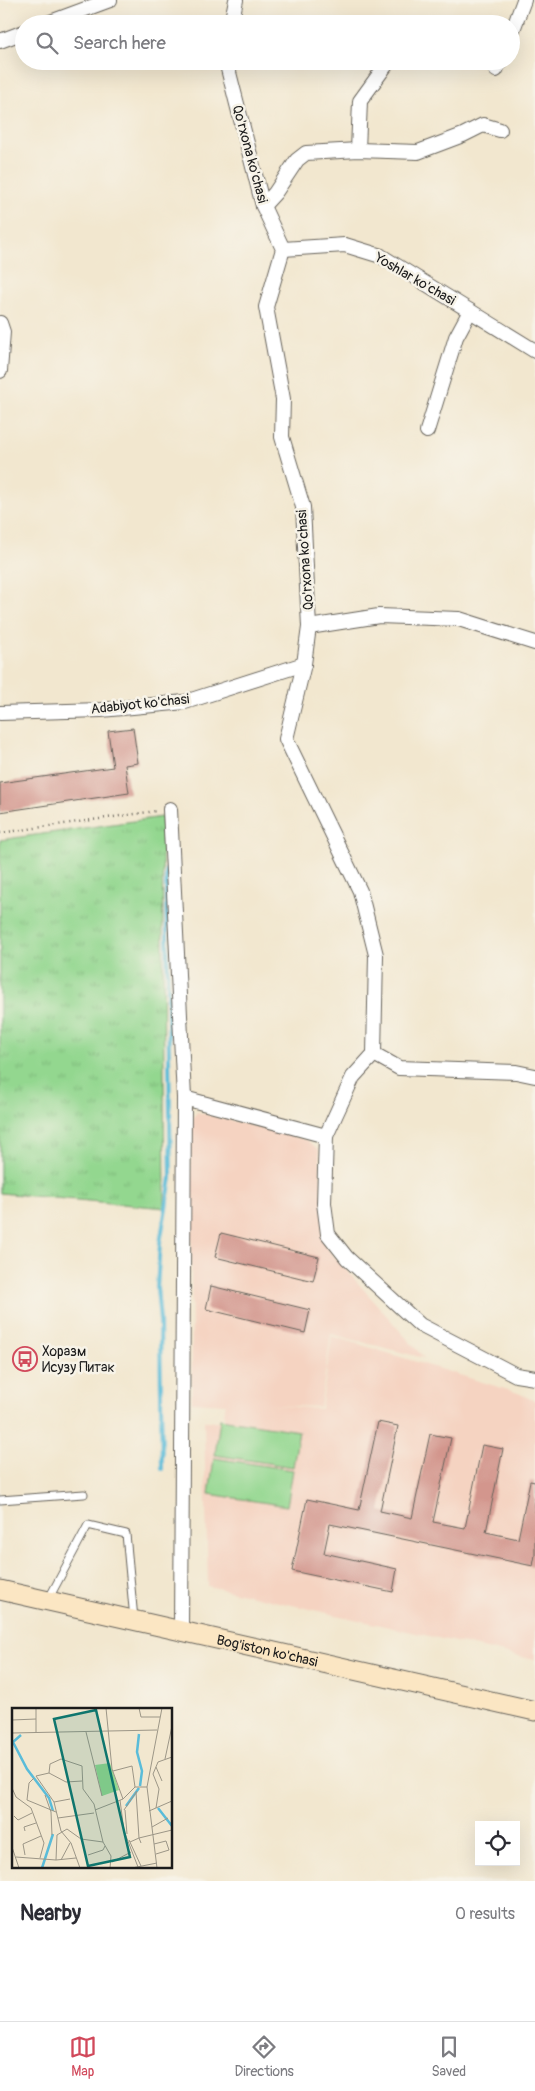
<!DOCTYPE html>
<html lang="en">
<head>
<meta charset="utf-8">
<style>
	:root { --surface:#fff; --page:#f7f7f7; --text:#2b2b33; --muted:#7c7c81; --line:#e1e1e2; --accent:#d1495b }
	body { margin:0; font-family:Pangolin,sans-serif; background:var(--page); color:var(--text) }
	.controls { position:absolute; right:15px; bottom:15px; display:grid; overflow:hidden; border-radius:0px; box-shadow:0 5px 20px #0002 }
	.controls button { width:45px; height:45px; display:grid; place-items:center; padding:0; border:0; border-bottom:1px solid var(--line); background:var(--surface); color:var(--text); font:25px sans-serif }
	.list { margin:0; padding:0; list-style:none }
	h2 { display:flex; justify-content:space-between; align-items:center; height:65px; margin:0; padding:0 20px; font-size:21px }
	h2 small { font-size:16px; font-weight:400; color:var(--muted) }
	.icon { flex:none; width:28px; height:28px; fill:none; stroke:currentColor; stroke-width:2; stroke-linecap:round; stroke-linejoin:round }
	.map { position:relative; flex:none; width:535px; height:1881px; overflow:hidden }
	.search { position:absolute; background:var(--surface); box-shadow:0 5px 20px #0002; left:15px; right:15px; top:15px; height:55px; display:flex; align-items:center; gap:12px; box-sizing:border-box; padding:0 18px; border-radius:28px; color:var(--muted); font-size:19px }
	.sheet { height:140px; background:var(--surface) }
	nav { display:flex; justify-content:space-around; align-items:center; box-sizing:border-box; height:70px; border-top:1px solid var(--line); background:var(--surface); font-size:14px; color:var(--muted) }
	nav a { display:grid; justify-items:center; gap:2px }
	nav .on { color:var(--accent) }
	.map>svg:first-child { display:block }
</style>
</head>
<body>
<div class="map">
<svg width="535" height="1881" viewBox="0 0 535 1881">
	<defs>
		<pattern id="grass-tufts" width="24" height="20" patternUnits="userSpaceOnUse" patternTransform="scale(1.25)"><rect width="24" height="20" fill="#93d78f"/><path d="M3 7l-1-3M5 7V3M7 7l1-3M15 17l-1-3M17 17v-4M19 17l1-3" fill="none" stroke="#7eb87b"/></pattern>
	</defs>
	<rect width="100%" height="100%" fill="#f7f3e8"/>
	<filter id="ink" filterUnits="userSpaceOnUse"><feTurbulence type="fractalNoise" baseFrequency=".02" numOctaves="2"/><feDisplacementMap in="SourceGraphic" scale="10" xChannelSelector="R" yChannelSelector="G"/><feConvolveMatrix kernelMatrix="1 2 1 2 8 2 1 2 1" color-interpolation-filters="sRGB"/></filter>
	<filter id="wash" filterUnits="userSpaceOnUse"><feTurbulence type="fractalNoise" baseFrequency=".0096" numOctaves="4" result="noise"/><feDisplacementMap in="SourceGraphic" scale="20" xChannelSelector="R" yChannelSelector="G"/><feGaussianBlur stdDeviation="1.12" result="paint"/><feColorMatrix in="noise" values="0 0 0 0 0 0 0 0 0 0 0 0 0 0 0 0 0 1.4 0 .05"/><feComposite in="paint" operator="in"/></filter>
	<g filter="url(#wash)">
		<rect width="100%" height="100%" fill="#f2e7cf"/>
		<polygon fill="#f5d3c1" points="197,1112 307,1140 319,1150 326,1247 424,1358 331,1334 320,1407 269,1405 321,1409 332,1336 518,1393 535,1401 535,1660 208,1586 204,1421 224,1421 225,1404 192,1402 191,1123"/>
		<polygon fill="url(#grass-tufts)" stroke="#587a56" points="162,817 165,1208 0,1193 0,840"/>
		<g fill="#93d78f" stroke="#587a56">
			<polygon points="220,1419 299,1431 293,1467 215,1455"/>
			<polygon points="214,1458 293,1470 287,1506 209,1494"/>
		</g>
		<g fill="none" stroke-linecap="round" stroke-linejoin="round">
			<polyline stroke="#5abcd9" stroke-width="4" points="162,1469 160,1321 157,1288 160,1243 171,1178 166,870"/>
		</g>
		<g id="blocks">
			<g fill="#d3968d">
				<polygon points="133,728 138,763 125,765 129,793 0,812 0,783 113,767 108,731"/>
				<polygon points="221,1233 319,1257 313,1281 215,1257"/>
				<polygon points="211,1286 310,1310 305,1333 206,1309"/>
				<polygon points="378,1422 398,1426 380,1511 412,1518 430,1434 451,1438 433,1522 465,1528 482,1445 503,1449 486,1532 518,1539 530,1481 535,1482 535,1555 533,1566 330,1524 324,1553 397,1569 393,1592 292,1571 307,1499 359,1510"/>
			</g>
		</g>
	</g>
	<g filter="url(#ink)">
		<use href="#blocks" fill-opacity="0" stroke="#67635b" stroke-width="1"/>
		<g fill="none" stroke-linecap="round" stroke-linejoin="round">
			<defs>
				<g id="lane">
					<polyline points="0,1500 84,1494"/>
					<polyline points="48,1600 88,1525 126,1534 134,1619"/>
				</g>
				<g id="street">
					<polyline points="45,24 110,0"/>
					<polyline points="231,24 236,0"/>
					<polyline points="511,35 524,0"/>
					<polyline points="0,41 24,32"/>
					<polyline points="226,61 263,206 283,249 266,307 283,399 282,437 303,507 309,627 304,664 286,739 360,891 376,955 374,1054"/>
					<polyline points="496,70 500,61"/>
					<polyline points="358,150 360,101 389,61"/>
					<polyline points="263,206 275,193 297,160 306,153 358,150 418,152 463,135 483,125 500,130"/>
					<polyline points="283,249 345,245 381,256 535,351"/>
					<polyline points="0,323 3,332 0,371"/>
					<polyline points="427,431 456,337 470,311"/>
					<polyline points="309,627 379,616 459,619 535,643"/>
					<polyline points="0,713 101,710 185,702 304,664"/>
					<polyline points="170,809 184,1098 181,1632"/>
					<polyline points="374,1054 353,1077 326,1136 324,1203 328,1234 347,1258 420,1325 516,1375 535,1378"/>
					<polyline points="374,1054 399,1068 516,1072 535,1076"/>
					<polyline points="184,1098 326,1136"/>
				</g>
				<g id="secondary">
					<path id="s1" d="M 0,1590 L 535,1711"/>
				</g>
			</defs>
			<use href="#lane" stroke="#67635b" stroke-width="9"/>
			<use href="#street" stroke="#67635b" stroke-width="16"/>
			<use href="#secondary" stroke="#67635b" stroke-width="21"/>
			<polyline stroke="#67635b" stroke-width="2.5" stroke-dasharray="1 4" stroke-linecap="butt" points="0,833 156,811"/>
			<use href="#lane" stroke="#fff" stroke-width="7"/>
			<use href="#street" stroke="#fff" stroke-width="14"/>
			<use href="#secondary" stroke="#fbe6c3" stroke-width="19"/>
		</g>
	</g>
	<defs>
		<symbol id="bus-ring" viewBox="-11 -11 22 22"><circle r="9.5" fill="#f7f3e8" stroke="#d1495b" stroke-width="1.5"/><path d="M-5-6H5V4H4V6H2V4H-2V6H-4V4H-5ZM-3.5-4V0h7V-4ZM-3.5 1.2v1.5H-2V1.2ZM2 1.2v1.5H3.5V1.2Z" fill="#d1495b"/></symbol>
	</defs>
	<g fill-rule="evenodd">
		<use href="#bus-ring" x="11" y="1345" width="28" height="28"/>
	</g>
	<g text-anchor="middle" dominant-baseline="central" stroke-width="5" stroke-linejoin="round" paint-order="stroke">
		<g font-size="14" fill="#1c1c1c" stroke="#f7f3e8">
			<text transform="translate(250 154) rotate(75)">Qo'rxona ko'chasi</text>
			<text transform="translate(415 279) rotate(30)">Yoshlar ko'chasi</text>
			<text transform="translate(305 560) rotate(-94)">Qo'rxona ko'chasi</text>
			<text transform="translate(140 704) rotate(-6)">Adabiyot ko'chasi</text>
			<text stroke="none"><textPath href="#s1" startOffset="274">Bog'iston ko'chasi</textPath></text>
		</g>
		<g font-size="14" fill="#1c1c1c" stroke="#f7f3e8" text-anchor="start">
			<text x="42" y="1351">Хоразм<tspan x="42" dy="16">Исузу Питак</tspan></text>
		</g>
	</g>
	<g transform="translate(12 1708)">
		<rect width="160" height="160" fill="#f2e7cf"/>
		<path d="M 98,55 L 107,82 L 90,88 L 83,57 Z" fill="#93d78f"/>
		<path fill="none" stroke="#5abcd9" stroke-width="2.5" d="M 127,26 L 125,44 L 130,63 L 128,78M 9,27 L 1,34 L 15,61 L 37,90 L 41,103M 114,98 L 127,80M 146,100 L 160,118M 30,160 L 41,126"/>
		<path fill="none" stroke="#9c9687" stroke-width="1" d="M 0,0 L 17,0M 18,0 L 24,0 L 24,24M 94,0 L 100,61 L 111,91M 127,0 L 129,9 L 148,9M 0,12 L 24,11M 74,24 L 90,88M 0,25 L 145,22M 153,51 L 160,18M 144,59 L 150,73M 101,63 L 120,58 L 123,79M 37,65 L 38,56 L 49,51 L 70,58 L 71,81 L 82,96 L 91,134 L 99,148 L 98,160M 24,68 L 42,94 L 49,123 L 59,135 L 68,160M 24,68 L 37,65 L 54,74 L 70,73M 22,70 L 17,75 L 15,92 L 44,104M 0,80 L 4,89 L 19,100 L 32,135 L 28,150M 124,84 L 127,130 L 160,122M 33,87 L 39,104 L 40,127M 108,92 L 112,123 L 126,159M 42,94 L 58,91M 144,100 L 147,81 L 141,66 L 146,54 L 160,49M 83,102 L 111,91 L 123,79 L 135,79M 112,102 L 125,83M 113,102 L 115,126M 137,103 L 160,93M 2,108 L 6,112 L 20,105M 46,110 L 82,105M 140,119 L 156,110M 13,123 L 12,119 L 24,115M 117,132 L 129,158M 118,134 L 127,130 L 129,135M 142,136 L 154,133 L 157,142 L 144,146M 0,139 L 7,160M 13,147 L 11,136 L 29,128M 76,147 L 91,142 L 93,138M 4,149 L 44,152 L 64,150M 44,152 L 45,127 L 55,121 L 69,131 L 91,134M 49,152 L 58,135M 100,154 L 119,144M 120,160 L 145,155M 145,160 L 135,79 L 150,0"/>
		<path fill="#0f766e" fill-opacity="0.15" stroke="#0f766e" stroke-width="2.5" d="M 84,2 L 118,149 L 76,158 L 42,11 Z"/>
		<rect width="160" height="160" fill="none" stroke="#1c1c1c" stroke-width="2.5"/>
	</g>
</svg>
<div class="controls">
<button><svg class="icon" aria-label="locate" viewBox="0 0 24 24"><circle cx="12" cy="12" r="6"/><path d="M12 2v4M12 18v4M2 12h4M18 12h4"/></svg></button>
</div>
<div class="search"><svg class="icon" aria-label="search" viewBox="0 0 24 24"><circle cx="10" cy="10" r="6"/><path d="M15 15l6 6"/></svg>Search here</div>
</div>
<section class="sheet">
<h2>Nearby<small>0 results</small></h2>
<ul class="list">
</ul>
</section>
<nav>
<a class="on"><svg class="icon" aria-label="map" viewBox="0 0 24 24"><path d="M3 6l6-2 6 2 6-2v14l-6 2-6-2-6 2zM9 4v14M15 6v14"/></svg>Map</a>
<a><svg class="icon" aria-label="directions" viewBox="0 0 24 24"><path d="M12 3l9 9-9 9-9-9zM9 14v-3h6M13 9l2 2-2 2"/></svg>Directions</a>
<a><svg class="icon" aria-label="saved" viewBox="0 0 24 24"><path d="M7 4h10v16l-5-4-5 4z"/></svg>Saved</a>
</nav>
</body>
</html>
